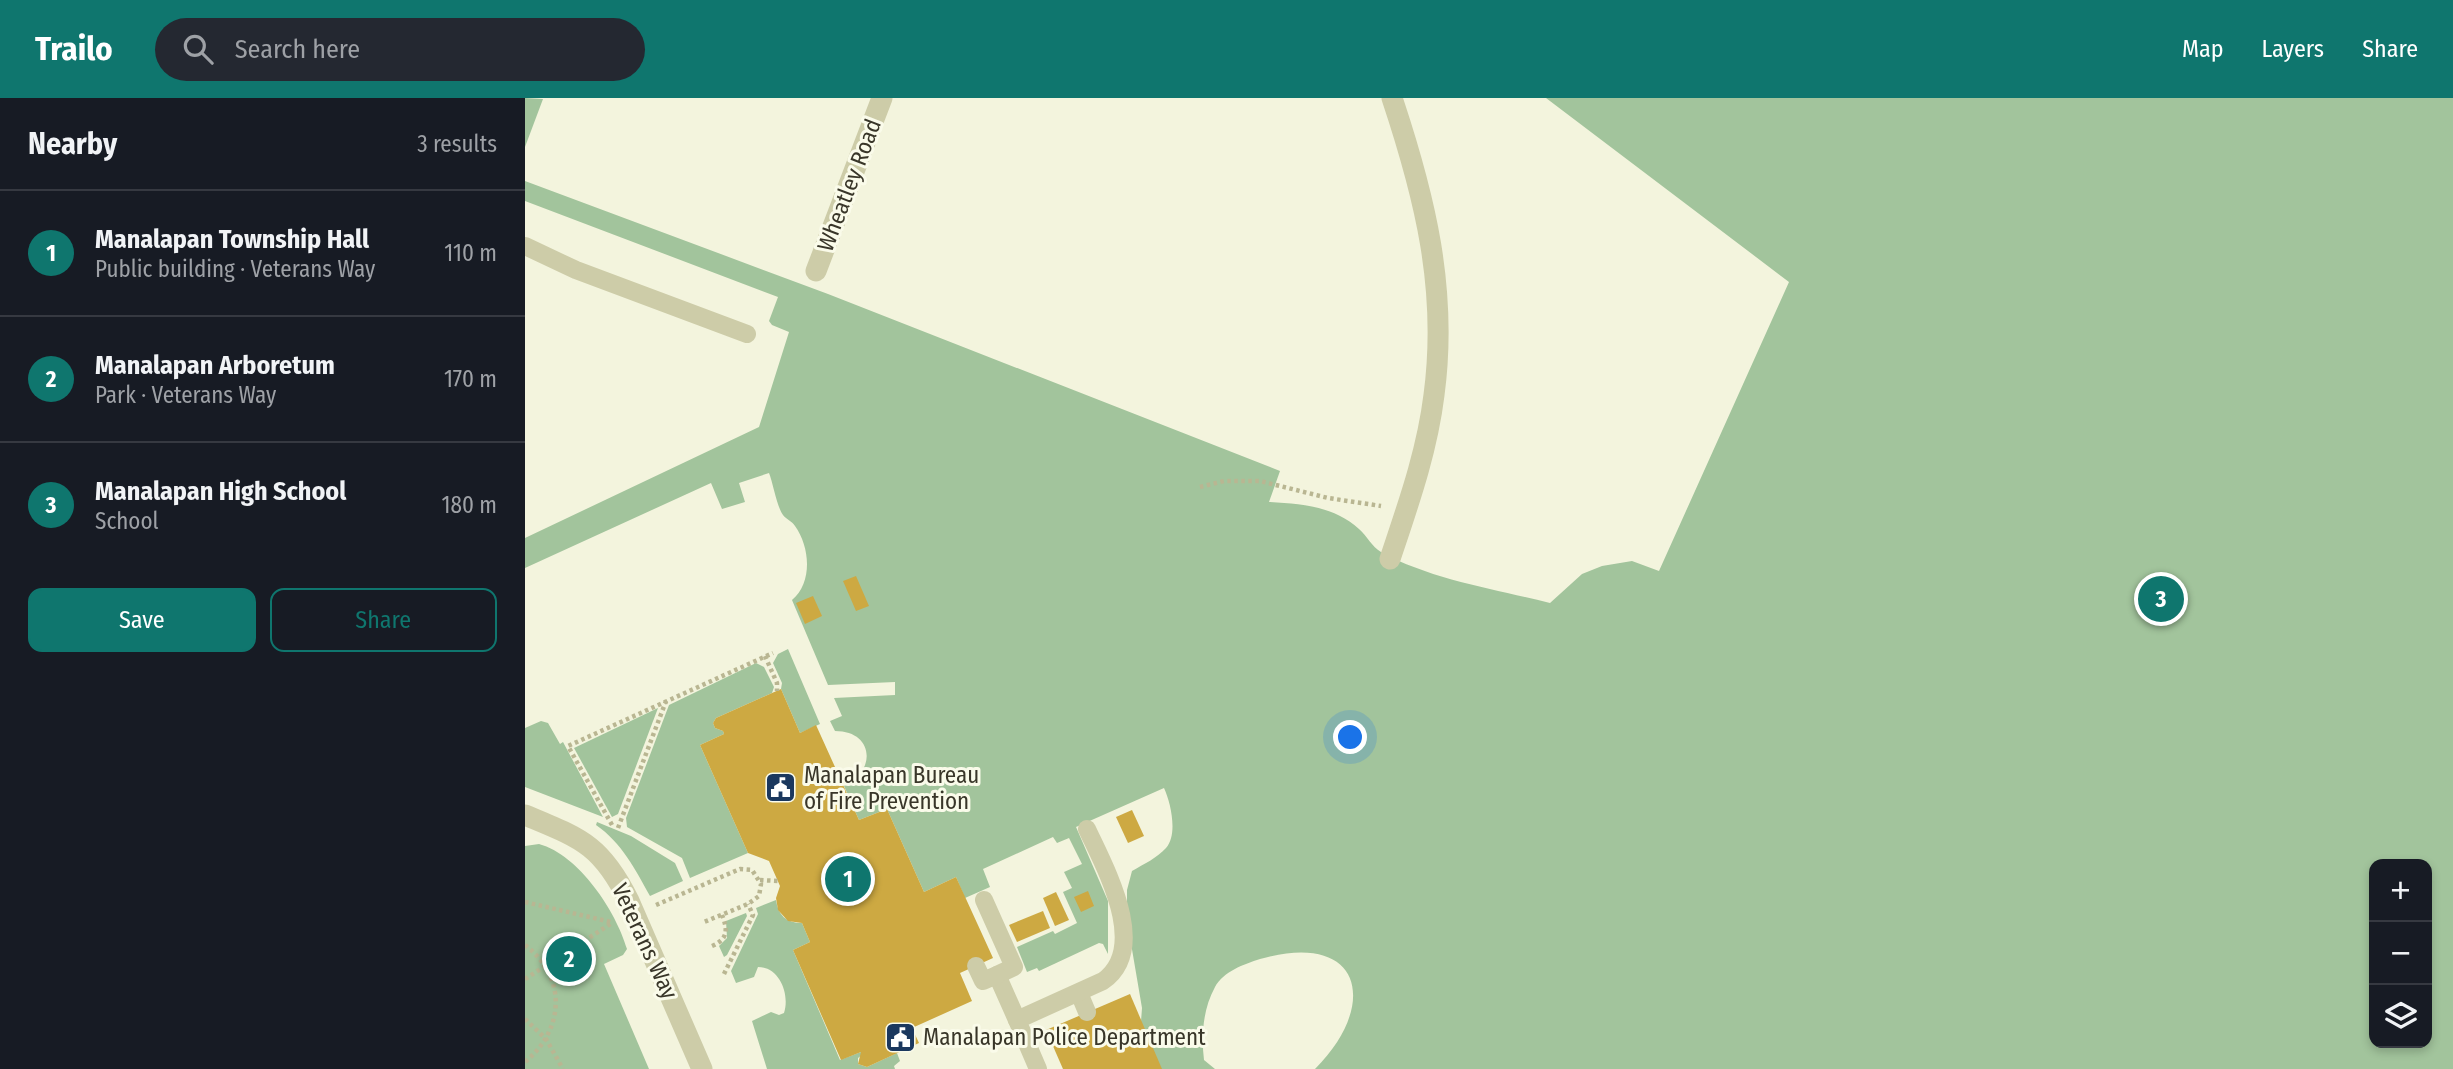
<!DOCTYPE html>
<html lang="en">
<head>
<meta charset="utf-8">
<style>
	:root { --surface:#171b24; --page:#242831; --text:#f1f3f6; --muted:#9ea1a6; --line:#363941; --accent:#0f766e }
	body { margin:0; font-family:"Fira Sans Condensed",sans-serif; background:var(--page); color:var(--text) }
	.controls { position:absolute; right:21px; bottom:21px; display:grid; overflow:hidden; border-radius:14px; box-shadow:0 4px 10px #0003 }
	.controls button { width:63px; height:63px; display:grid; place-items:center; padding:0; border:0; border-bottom:2px solid var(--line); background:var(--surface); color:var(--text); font:35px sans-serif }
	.you { position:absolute; left:826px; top:640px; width:24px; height:24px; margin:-18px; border:5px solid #fff; border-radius:50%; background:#1a73e8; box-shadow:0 0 0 10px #1a73e833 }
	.badge { display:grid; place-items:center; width:46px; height:46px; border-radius:50%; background:var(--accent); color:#fff; font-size:23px; font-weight:700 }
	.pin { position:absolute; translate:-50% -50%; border:4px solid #fff; box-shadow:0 2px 7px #0006 }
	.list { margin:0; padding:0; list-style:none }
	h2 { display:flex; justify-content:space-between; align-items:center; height:91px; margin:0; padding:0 28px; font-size:30px }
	h2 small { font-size:23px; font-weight:400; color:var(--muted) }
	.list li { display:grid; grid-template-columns:46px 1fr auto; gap:21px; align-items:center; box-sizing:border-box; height:126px; padding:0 28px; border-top:2px solid var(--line) }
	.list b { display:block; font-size:26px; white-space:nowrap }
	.list p { margin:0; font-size:23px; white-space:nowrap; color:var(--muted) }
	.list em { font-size:23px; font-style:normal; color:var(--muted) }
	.actions { display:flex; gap:14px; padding:21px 28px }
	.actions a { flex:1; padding:16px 0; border:2px solid var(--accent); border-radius:14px; text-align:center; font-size:24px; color:var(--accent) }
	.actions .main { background:var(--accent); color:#fff }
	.icon { flex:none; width:38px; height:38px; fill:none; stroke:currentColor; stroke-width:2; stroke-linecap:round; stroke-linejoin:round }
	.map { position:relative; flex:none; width:1928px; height:971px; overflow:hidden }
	header { display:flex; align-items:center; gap:42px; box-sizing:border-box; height:98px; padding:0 35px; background:var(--accent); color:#fff }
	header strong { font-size:33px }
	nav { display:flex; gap:38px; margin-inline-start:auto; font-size:24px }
	.search { width:490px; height:63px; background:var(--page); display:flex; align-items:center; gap:18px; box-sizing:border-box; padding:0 24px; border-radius:38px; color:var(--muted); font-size:26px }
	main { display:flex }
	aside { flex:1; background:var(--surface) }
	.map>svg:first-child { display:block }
</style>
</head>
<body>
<header>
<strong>Trailo</strong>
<div class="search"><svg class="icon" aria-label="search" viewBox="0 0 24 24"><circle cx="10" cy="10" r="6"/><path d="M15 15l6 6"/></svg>Search here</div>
<nav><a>Map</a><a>Layers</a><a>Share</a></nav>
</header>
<main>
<aside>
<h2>Nearby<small>3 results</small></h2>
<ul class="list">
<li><span class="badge">1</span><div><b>Manalapan Township Hall</b><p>Public building · Veterans Way</p></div><em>110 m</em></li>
<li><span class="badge">2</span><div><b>Manalapan Arboretum</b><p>Park · Veterans Way</p></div><em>170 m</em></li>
<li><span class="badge">3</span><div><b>Manalapan High School</b><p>School</p></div><em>180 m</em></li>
</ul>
<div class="actions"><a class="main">Save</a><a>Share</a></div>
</aside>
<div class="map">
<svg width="1928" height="971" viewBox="0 0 1928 971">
	<rect width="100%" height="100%" fill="#f3f4dd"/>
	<g fill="#a2c49c" fill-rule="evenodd">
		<polygon points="0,0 18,1 0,49"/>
		<path d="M 1021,0 L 1928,0 L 1928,971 L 790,971 C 855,906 837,832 735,861 C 719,866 698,874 690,889 C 678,911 676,937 679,962 L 690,971 L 630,971 L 615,937 L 617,910 L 602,822 L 602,792 L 607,773 C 619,766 632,760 641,750 C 653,737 646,705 639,690 L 551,729 L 583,803 L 583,856 L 578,846 L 574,845 L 514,873 L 512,870 L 502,874 L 492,849 L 528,833 L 530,836 L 552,825 L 538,794 L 547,790 L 539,774 L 557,766 L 544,740 L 532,745 L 528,739 L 458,771 L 465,789 L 440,800 L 431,779 L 399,794 L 362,711 L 334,722 L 319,688 C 352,673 349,633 310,633 L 305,623 L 317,618 L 309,600 L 370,597 L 370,584 L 303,587 L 267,502 C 288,484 285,449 270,428 C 267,423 261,421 258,417 C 252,409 248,385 244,375 L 214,385 L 220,404 L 197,411 L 186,385 L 0,470 L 0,440 L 234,329 L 264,234 L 247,227 L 244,223 L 253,199 L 0,103 L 0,83 L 303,196 L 755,373 L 744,404 C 776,406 809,408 834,431 C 842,438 847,449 856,454 C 907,482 970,491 1025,505 L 1057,476 L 1077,468 L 1107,463 L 1134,473 L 1264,184 ZM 1849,766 L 1902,766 L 1902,945 L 1849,945 Z"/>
		<polygon points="263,551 295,626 275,635 256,591 257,585 248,565 253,556"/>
		<polygon points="231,565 239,569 249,589 247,595 191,620 188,625 190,630 198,633 199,636 175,647 223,755 165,780 157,760 102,729 101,720 144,607"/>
		<polygon points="133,610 93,716 87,719 49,650"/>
		<polygon points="16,623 23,625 35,646 38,644 78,719 0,689 0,630"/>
		<path d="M 72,724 L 106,738 L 150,765 L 158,783 L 125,798 C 110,771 97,745 71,727 Z"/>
		<path d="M 14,746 C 54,757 91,813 102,851 L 98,857 L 79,866 L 124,971 L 0,971 L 0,748 Z"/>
		<path d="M 251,802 C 253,817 261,825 277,825 L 285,844 L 268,852 L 315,962 L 336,954 L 337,957 L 333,960 L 333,966 L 342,969 L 372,955 L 375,963 L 369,968 L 370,971 L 242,971 L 227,923 L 246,914 L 254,917 L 259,915 C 265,897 255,869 233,869 L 229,879 L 211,885 L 206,873 L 233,816 L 231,810 Z"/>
		<polygon points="221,815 222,818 202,857 199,859 194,848 202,840 201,823"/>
	</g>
	<g fill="#cda942">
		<polygon points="331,478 344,508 331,513 318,483"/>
		<polygon points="288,498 297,518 280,526 271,505"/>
		<polygon points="256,591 275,635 291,627 334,722 362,711 399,794 431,779 468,860 435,875 447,903 387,930 394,945 342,969 333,966 336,954 316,962 268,852 285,844 277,825 263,823 253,812 251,800 255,788 244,763 223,755 175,647 199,636 198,633 190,630 188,625 191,620"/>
		<polygon points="607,712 619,738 603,745 591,719"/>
		<polygon points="563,793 569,808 556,814 549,799"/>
		<polygon points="531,794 544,822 530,828 518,800"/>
		<polygon points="518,813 525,830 492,844 484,827"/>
		<polygon points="605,896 637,971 538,971 521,932"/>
	</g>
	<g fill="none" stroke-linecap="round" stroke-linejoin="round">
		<g stroke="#b9b692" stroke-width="4.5" stroke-dasharray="3.5 3.5" stroke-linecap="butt">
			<polyline points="675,389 699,383 735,383 803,400 856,408"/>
			<polyline points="240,558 252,585 252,593"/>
			<polyline points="87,727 43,648 248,555"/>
			<polyline points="93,730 141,603"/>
			<polyline points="235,782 253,783"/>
			<polyline points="0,804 86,824"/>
			<polyline points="131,807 215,771 227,772 236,786 234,798 223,806 179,824"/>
			<path d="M 0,847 C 42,879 40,931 0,964"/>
			<path d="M 187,848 C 203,841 203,832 197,817"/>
			<polyline points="199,876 228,817 223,806"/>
			<polyline points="0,881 87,825"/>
			<polyline points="0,921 21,941 38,971"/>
		</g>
		<g stroke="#cdcca8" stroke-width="18">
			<polyline points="0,148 51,172 222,236"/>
			<polyline points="459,802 489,869 472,877 492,922"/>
			<polyline points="451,868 458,883 472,877"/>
			<polyline points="554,895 562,914"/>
			<path d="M 513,971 L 492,922 L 578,883 C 625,850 580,770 562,731"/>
		</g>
		<g stroke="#cdcca8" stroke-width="21">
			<polyline points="291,173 357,0"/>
			<path d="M 865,461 C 883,407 902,354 909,297 C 923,192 900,99 867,0"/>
			<path d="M 0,717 C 55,740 76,746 104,803 L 177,971"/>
		</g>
	</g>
	<defs>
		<symbol id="civic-square" viewBox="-11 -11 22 22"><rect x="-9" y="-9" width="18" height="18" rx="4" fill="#1b385e" stroke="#fafbea"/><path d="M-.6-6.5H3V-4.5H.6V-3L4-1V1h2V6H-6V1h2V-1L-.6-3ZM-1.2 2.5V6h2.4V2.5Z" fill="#fff"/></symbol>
	</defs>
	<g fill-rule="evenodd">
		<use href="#civic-square" x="238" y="672" width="35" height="35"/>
		<use href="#civic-square" x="358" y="922" width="35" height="35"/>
	</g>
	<g text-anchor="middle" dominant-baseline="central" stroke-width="6" stroke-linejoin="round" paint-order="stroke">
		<g font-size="23" fill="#393629" stroke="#fafbea">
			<text transform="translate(324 87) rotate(-69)">Wheatley Road</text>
			<text transform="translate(120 843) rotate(65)">Veterans Way</text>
		</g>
		<g font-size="23" fill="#393629" stroke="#fafbea" text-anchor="start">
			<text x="279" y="677">Manalapan Bureau<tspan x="279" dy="26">of Fire Prevention</tspan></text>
			<text x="398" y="939">Manalapan Police Department</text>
		</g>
	</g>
</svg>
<div class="controls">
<button>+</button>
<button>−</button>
<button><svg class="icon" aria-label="layers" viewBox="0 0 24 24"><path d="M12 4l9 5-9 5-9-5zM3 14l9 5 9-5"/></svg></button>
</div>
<div class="you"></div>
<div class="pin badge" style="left:323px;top:781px">1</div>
<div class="pin badge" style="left:44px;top:861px">2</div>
<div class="pin badge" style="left:1636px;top:501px">3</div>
</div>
</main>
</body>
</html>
